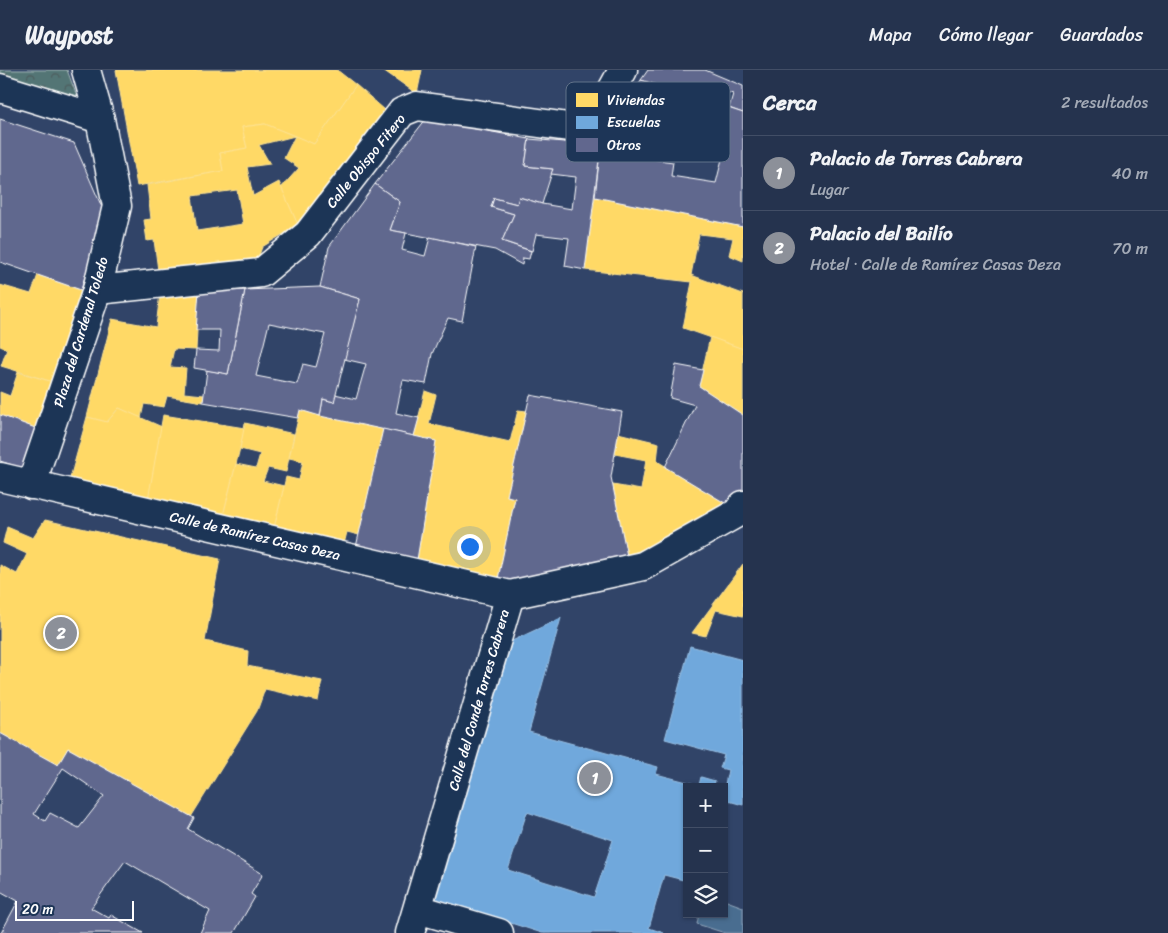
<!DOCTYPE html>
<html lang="es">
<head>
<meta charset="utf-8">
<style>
	:root { --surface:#25334e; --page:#2d3b55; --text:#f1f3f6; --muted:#a3aab6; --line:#424e66; --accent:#8c9099 }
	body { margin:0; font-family:Sriracha,sans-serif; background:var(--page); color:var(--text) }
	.controls { position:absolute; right:15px; bottom:15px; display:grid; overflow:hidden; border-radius:0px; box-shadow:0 1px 4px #0004 }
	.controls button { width:45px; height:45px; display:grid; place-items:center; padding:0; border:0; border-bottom:1px solid var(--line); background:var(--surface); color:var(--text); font:25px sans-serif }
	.scale { position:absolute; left:15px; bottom:12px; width:119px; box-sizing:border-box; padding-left:5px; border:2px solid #fff; border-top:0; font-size:14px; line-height:18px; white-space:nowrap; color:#fff; -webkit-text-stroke:4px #1d3557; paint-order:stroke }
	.you { position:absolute; left:469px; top:476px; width:18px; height:18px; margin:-12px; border:4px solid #fff; border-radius:50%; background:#1a73e8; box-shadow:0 0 0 8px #1a73e833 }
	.badge { display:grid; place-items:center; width:32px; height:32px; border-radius:50%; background:var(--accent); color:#fff; font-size:16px; font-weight:700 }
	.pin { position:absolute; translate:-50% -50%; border:2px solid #fff; box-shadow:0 1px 5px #0006 }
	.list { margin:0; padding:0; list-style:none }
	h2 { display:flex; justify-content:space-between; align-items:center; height:65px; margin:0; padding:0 20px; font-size:21px }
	h2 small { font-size:16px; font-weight:400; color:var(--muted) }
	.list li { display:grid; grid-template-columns:32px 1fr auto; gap:15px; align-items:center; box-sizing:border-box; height:75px; padding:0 20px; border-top:1px solid var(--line) }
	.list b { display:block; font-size:19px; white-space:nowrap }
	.list p { margin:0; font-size:16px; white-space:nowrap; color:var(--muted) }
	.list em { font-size:16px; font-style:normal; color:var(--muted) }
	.icon { flex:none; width:28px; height:28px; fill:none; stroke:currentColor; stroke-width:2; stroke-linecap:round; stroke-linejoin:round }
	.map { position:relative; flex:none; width:743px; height:863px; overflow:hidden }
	header { display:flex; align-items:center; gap:30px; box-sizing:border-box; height:70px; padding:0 25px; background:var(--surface); border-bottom:1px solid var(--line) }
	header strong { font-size:24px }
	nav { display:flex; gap:28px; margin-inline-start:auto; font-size:18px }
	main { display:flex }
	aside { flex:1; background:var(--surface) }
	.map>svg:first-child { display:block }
</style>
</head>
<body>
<header>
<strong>Waypost</strong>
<nav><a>Mapa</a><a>Cómo llegar</a><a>Guardados</a></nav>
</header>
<main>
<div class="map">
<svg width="743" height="863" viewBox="0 0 743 863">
	<defs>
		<pattern id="forest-crowns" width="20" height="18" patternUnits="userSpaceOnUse" patternTransform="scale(1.25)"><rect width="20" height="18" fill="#527475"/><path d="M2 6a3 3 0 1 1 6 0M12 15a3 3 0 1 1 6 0" fill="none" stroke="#4e5c5c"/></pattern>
	</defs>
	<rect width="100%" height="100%" fill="#314468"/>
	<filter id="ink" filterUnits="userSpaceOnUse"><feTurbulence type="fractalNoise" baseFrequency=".02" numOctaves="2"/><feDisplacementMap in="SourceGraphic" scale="10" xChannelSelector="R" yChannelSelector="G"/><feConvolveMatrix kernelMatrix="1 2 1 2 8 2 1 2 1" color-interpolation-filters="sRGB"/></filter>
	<g filter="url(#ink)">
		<polygon fill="url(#forest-crowns)" stroke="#a8baba" points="0,0 67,0 78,29 0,3"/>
		<polygon fill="#496d90" stroke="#92a7bc" points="724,830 743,837 743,863 725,863 697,854 699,844 724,844"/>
		<g fill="#ffd966" stroke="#ffe494" fill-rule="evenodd">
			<polygon points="116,0 337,0 356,15 314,74 265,54 242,57 247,78 220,83 223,101 137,116"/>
			<polygon points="383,0 422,0 417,24"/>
			<polygon points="356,15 385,40 298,155 281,118 299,98 284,88 295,66 314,74"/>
			<path d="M 265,54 L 295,66 L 259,75 L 270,94 L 247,97 L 253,126 L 279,112 L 298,155 L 262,177 L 255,196 L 159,208 L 154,170 L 147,171 L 144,150 L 151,149 L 147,115 L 223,101 L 220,83 L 247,78 L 242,57 ZM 237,120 L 243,154 L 197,161 L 192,126 Z"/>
			<polygon points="595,127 743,157 743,191 729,185 733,168 699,164 691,205 743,224 743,279 683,258 692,212 585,200"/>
			<polygon points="38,205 81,220 53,312 1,296 7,279 0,276 0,215 31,224"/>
			<polygon points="199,221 196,280 174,279 170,297 186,298 184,323 204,325 203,332 167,326 164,337 144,334 141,348 119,338 107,352 87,347 112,249 156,257 160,223"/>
			<polygon points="710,267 743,279 743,345 699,316"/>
			<polygon points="18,302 53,312 38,359 0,345 0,322 10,326"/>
			<polygon points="425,321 436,325 429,354 510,372 518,340 527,341 507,426 515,428 498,509 417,490 436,371 414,366"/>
			<polygon points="119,338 162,357 148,430 69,412 87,347 107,352"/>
			<polygon points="300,340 383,359 359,465 347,462 344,474 274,458 286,407 299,410 303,391 289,388"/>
			<polygon points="163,345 245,358 223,446 148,430"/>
			<polygon points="245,353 294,364 286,402 268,398 263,411 284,416 274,458 223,446 236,394 256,398 260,384 240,379"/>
			<polygon points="618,363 659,373 657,391 735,439 627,486 613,415 641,420 646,390 615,384"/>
			<polygon points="45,450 220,489 205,571 248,581 247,596 322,611 318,631 265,619 257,641 191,747 68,678 58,695 0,663 0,495 17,504 27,484 3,473 7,457 33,468"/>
			<polygon points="743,494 743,546 716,540 706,566 692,563"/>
		</g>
		<g fill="#6fa8dc" stroke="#9ac2e6" fill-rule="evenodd">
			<path d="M 561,548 L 529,662 L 658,697 L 656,704 L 699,715 L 701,707 L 715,711 L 714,716 L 717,717 L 687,717 L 687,811 L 664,805 L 649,858 L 664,863 L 542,863 L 436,829 L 512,571 ZM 527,742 L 613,770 L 594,827 L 508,800 Z"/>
			<polygon points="690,576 743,590 743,735 725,730 724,736 724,719 728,700 720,698 724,685 665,669"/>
		</g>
		<g fill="#61678e" stroke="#fff" fill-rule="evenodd">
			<polygon points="648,0 705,0 743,16 743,43 729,38 733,24 718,19 714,33 641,10"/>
			<polygon points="641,10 707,31 698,54 629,30"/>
			<polygon points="629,30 698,54 707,31 743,43 743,157 595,127 600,82 673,92 671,106 716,113 722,89 612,57"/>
			<polygon points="0,49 74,73 104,142 81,220 0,192"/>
			<polygon points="426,49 529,69 525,96 553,99 542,134 519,127 517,134 494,128 491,137 514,144 502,171 531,181 529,189 523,188 522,195 495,180 390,160 400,132 375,114"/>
			<polygon points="529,69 599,75 600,82 585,200 565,196 569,168 536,164 532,181 502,171 514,144 491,137 494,128 517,134 519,127 542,134 572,139 576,107 551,104 553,99 525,96"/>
			<polygon points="375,114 400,132 390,160 406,163 402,180 425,186 430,167 476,177 462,251 448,248 432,284 426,314 403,310 396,343 419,348 414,366 320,346 323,329 334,332 335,324 356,329 366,294 344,289 360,229 320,217 329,177"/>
			<path d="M 320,217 L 360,229 L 334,332 L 323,329 L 320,346 L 300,340 L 298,348 L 203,332 L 207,300 L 228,304 L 245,220 ZM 269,253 L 325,264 L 316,297 L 303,294 L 297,314 L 256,306 Z"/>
			<polygon points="245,220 228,304 194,298 196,280 219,281 220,260 196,260 199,221"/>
			<polygon points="676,295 703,300 699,316 743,345 743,428 735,439 665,397 695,335 670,328"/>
			<polygon points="530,325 622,342 611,407 627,486 515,513 498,509 515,428 507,426"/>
			<polygon points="0,345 38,359 25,399 0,391"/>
			<polygon points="383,359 436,371 417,490 356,477"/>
			<path d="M 0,663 L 58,695 L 68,678 L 194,748 L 188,759 L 263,804 L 251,824 L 255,827 L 234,863 L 200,863 L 210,841 L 125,791 L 91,838 L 109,848 L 111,845 L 143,863 L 1,863 L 18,831 L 0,821 ZM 63,698 L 104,726 L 79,758 L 50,743 L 45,751 L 34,744 Z"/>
		</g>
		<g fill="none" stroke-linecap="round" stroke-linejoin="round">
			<defs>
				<g id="street">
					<polyline points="0,18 100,49"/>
					<polyline points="97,220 261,203 308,164 402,42 417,36 590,60 623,0"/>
					<polyline points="0,407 510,525 643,496 737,443 743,435"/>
					<polyline points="31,415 97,220 117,136 100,49 86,0"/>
					<polyline points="418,839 499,863"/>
					<polyline points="410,863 510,525"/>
				</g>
			</defs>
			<use href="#street" stroke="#fff" stroke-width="31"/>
			<use href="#street" stroke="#1d3557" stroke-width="28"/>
		</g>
	</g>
	<g text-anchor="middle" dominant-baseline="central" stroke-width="5" stroke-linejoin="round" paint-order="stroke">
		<g font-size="14" fill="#fff" stroke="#1d3557">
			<text transform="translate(366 91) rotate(-51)">Calle Obispo Fitero</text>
			<text transform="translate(81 262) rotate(-73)">Plaza del Cardenal Toledo</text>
			<text transform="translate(255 466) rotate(13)">Calle de Ramírez Casas Deza</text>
			<text transform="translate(479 630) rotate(-74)">Calle del Conde Torres Cabrera</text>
		</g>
	</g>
	<rect x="566" y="12" width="164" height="80" rx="8" fill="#1d3557" stroke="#617289" stroke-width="1"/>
	<rect x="576" y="23" width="22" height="14" fill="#ffd966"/>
	<rect x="576" y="46" width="22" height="13" fill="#6fa8dc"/>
	<rect x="576" y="68" width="22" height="14" fill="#61678e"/>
	<g font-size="14" fill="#fff">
		<text x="607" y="35">Viviendas</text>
		<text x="607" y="57">Escuelas</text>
		<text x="607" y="80">Otros</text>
	</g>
</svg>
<div class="controls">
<button>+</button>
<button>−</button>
<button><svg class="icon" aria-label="layers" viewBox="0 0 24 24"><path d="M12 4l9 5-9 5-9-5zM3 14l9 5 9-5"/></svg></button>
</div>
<div class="scale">20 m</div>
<div class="you"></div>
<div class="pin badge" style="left:595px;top:708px">1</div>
<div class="pin badge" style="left:61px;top:563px">2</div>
</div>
<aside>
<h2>Cerca<small>2 resultados</small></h2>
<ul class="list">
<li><span class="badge">1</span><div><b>Palacio de Torres Cabrera</b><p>Lugar</p></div><em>40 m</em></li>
<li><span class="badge">2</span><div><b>Palacio del Bailío</b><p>Hotel · Calle de Ramírez Casas Deza</p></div><em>70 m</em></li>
</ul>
</aside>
</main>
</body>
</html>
